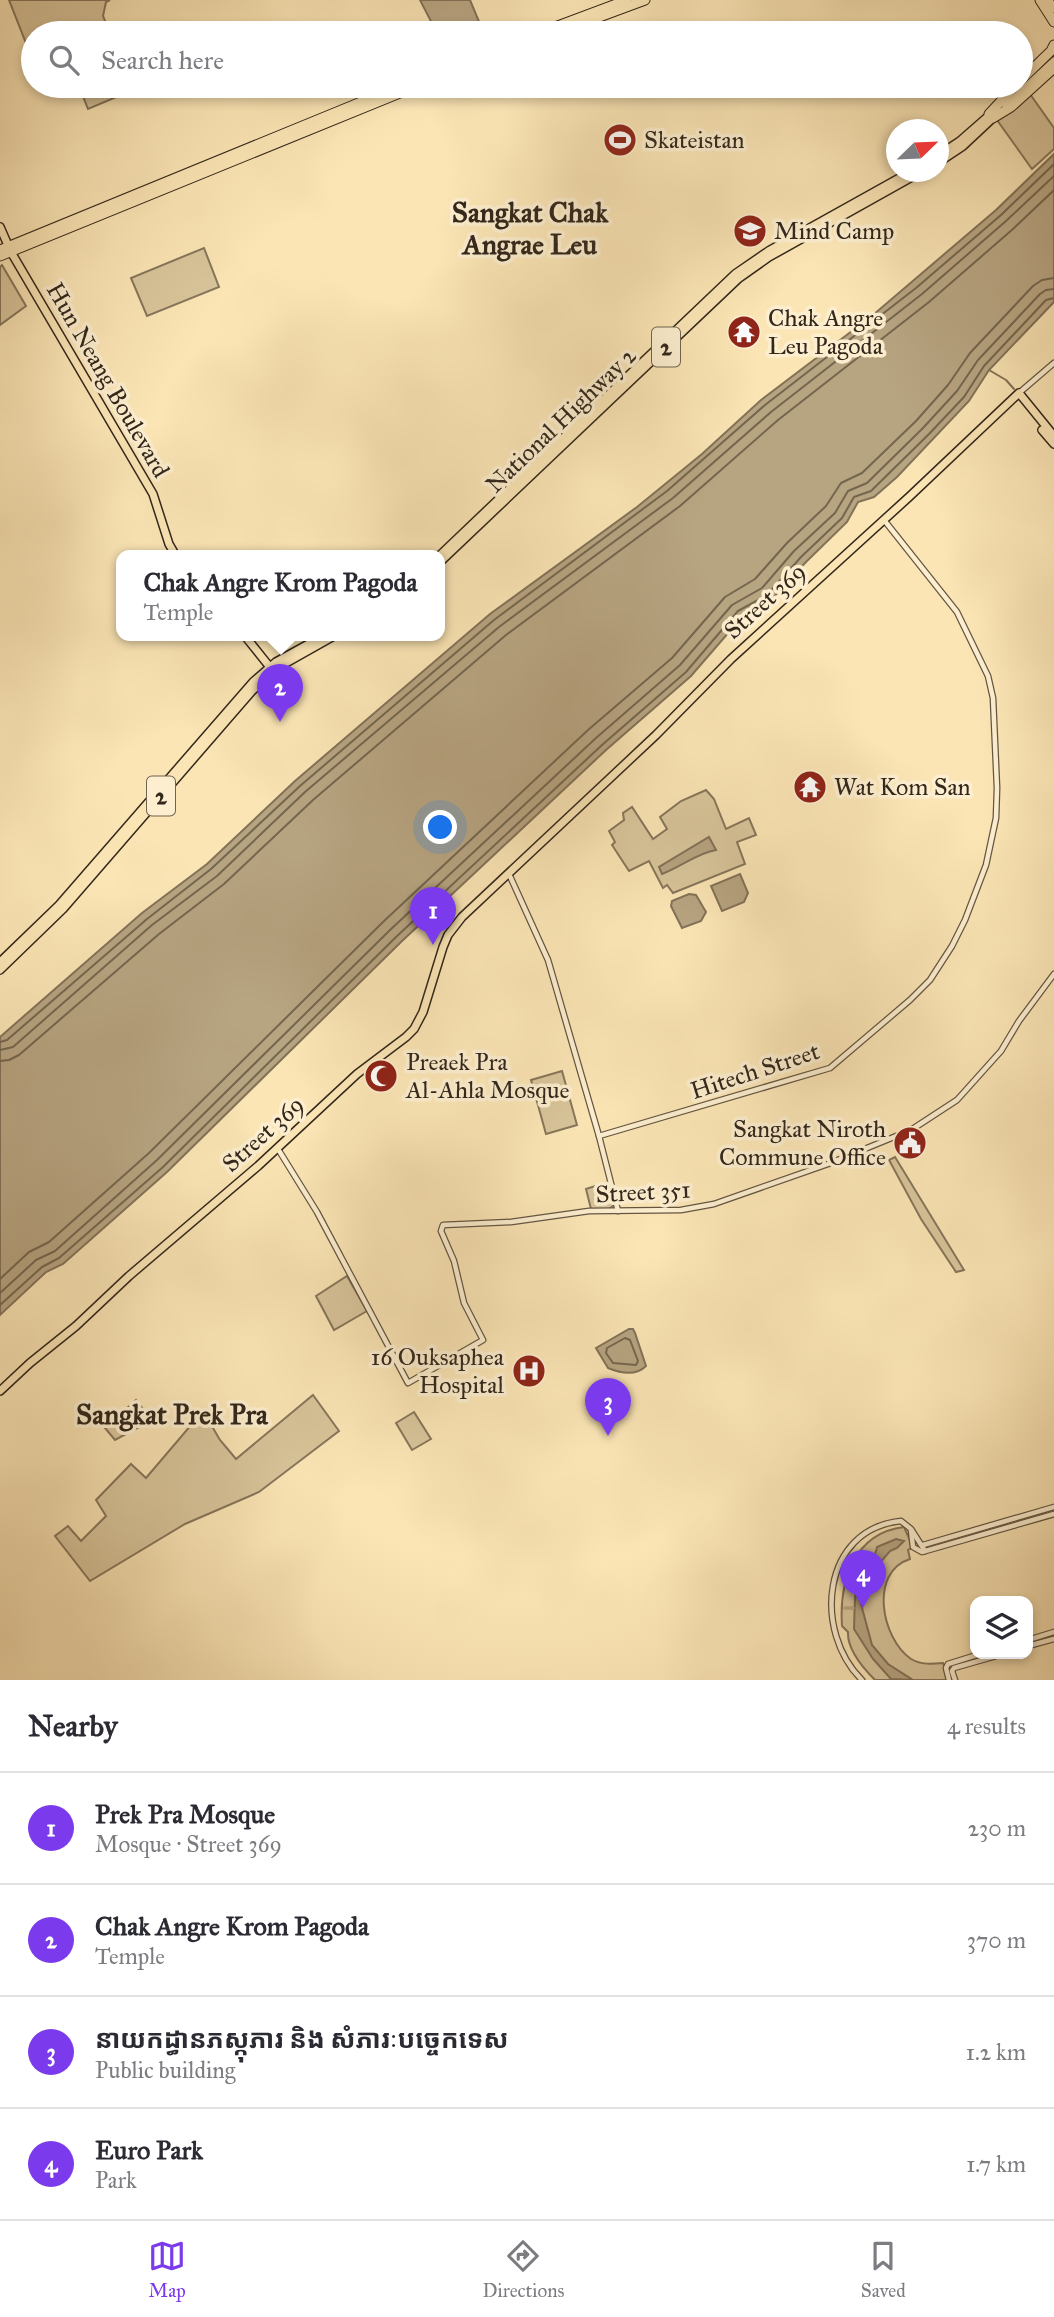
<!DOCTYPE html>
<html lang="en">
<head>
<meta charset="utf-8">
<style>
	:root { --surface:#fff; --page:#f2f2f3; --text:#2b2b33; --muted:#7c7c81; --line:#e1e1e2; --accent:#7c3aed }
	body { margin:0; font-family:"IM FELL Great Primer","Noto Sans Khmer",serif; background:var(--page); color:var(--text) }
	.controls { position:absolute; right:21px; bottom:21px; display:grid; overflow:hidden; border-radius:14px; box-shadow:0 4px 10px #0003 }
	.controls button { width:63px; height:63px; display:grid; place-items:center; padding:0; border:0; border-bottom:2px solid var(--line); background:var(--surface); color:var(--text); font:35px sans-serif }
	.compass { position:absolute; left:886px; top:119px; width:63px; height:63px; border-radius:50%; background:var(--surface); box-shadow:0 4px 10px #0003; rotate:67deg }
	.you { position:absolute; left:441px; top:828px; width:24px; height:24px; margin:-18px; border:5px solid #fff; border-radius:50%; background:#1a73e8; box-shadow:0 0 0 10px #1a73e833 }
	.badge { display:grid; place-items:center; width:46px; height:46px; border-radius:50%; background:var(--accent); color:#fff; font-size:23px; font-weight:700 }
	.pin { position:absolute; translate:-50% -58px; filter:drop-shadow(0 2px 4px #0008) }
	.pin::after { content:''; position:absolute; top:37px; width:24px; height:21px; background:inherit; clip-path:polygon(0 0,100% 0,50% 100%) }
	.popup { position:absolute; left:116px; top:550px; width:329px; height:91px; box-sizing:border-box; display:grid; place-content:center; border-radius:14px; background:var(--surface); filter:drop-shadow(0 2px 5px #0005); font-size:23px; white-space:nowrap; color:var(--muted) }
	.popup b { font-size:26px; color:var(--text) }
	.popup::after { content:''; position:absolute; left:50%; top:100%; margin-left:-14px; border:14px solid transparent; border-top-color:var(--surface) }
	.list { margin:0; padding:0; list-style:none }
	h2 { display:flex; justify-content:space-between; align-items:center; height:91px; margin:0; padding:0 28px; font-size:30px }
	h2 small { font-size:23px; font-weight:400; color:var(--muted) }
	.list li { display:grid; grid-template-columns:46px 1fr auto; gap:21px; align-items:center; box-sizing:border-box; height:112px; padding:0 28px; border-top:2px solid var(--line) }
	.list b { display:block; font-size:26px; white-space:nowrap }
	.list p { margin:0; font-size:23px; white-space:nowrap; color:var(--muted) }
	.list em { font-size:23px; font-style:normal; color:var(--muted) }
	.icon { flex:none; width:38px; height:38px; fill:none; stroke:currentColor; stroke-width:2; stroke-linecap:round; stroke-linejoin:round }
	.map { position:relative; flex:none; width:1054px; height:1680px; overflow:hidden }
	.search { position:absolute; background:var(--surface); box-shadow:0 4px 10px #0003; left:21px; right:21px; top:21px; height:77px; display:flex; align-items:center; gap:18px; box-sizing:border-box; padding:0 24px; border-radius:38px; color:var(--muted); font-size:26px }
	.sheet { height:539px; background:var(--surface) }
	nav { display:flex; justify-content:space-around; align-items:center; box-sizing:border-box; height:98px; border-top:2px solid var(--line); background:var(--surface); font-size:19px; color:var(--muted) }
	nav a { display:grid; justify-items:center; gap:4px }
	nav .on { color:var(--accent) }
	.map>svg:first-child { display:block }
</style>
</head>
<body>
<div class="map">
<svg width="1054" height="1680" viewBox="0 0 1054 1680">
	<rect width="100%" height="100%" fill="#fbe5b5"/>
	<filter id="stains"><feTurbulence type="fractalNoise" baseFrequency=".00286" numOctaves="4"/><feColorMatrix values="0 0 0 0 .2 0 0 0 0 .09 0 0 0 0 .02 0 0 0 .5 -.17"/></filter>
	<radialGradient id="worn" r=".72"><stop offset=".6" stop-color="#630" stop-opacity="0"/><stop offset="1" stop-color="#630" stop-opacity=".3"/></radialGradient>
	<g fill="#d9c59b" stroke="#86765b" stroke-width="2">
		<polygon points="9,0 110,0 106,2 103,16 110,33 33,33 33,61"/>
		<polygon points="79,86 131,86 133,90 88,109"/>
		<polygon points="1030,94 1054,128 1054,149 1032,169 997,120"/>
		<polygon points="204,248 219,287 147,316 131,278"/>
		<polygon points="2,265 26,306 0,325 0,267"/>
		<polygon points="706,790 714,799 726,829 749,818 756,835 737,842 745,864 673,893 667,885 663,888 649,861 629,871 612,845 615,842 609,831 624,820 623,813 632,807 653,839 667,829 660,817 681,801"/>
		<polygon points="562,1071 577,1125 546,1134 531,1080"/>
		<polygon points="895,1157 964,1270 956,1272 921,1219 889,1160"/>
		<polygon points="608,1182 614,1205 609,1209 591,1209 586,1189"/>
		<polygon points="347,1276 367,1311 334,1330 316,1296"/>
		<polygon points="313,1395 339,1431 259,1492 185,1524 90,1581 55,1536 68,1526 81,1541 106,1516 96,1500 131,1464 146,1478 203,1411 220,1440 236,1459"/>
		<polygon points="136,1400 148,1415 143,1419 143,1425 115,1440 105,1428"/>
		<polygon points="414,1412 431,1439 412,1450 396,1423"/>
		<path d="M 904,1527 L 913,1547 L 908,1550 L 910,1559 C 869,1572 881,1638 911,1659 C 921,1665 932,1664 943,1663 L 949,1680 L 875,1680 C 863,1668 847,1650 848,1632 L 842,1626 C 839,1581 854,1533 904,1527 Z"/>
	</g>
	<g fill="#b7a481" stroke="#827258" stroke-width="2">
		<polygon points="420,0 470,0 480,24 455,33 437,33"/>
		<polygon points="1054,154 1054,302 989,370 969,401 897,477 874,497 858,502 847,522 806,562 771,600 742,617 691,676 606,750 401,942 167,1172 63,1264 46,1272 0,1315 0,1037 142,913 207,864 295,781 490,614 637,507 702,454 761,400 873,315 996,210"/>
		<path d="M 709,837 L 716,850 C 697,853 681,867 662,874 L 659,867 Z"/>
		<polygon points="740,874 748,893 744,902 722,911 711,886"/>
		<polygon points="689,894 696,895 706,912 701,921 682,928 671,906 672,901"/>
		<path d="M 629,1329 L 633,1329 L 635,1333 L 646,1366 C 636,1376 620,1373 608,1368 L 596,1348 Z"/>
		<path d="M 896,1539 L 904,1541 L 897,1548 L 890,1551 L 872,1572 L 861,1604 L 872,1645 L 888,1664 L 913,1680 L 891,1679 L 873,1659 L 854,1629 C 855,1610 853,1590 862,1571 C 866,1562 876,1558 877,1547 Z"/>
	</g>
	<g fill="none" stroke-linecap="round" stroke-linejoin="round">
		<g stroke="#74664e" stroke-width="2">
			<polyline points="0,1042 7,1040 147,919 211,869 300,786 494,620 667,491 765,405 916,288 1001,215 1054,164"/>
			<polyline points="0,1050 13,1047 152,925 217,876 305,792 499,627 673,498 771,412 922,294 1006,221 1054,176"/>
			<polyline points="0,1061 9,1060 19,1055 159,934 224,884 313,800 506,635 680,506 778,420 929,302 1013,229 1054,190"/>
			<polyline points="0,1279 29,1252 49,1242 149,1153 383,922 588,730 672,658 725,597 755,579 787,543 826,506 841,483 862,473 916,421 948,385 970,353 1033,286 1042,280 1054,278"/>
			<polyline points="0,1293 36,1260 55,1251 157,1160 390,930 596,738 680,665 732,605 762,588 794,551 835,513 848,491 867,483 923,428 957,391 978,360 1040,294 1046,290 1054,289"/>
			<polyline points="0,1305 42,1267 59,1258 163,1167 396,937 602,745 686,672 738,611 767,595 801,557 842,518 854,497 871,491 929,434 964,397 984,366 1046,300 1054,298"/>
			<polygon points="625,1338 630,1340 638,1361 636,1365 613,1363 606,1353 607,1348"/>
		</g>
		<polyline stroke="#827258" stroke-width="2" points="989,370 1006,380 1014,389"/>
		<polyline stroke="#b7a481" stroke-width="3.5" points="845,1608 853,1608"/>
		<defs>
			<g id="minor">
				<polyline points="1019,393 1054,363"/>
				<polyline points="509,874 548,960 599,1136 618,1211"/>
				<polyline points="599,1136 830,1068 910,1000 930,980 952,946 965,920 986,865 996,818 997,788 993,698 988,676 957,612 884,520"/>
				<polyline points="278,1149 317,1212 408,1383 483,1340 464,1303 454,1261 441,1231 443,1225 511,1222 589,1211 681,1210 714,1204 828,1164 911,1130 957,1100 1001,1051 1019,1021 1054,974"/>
				<polyline points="911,1530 913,1547 922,1552 1054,1514"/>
				<polyline points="923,1545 1054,1507"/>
				<polyline points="1028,1640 1054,1632"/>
				<polyline points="1028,1646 1054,1639"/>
				<path d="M 862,1680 C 813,1632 821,1529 901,1521 L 911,1529 L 925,1551"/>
				<polyline points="949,1680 946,1668 948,1664 980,1654"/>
				<polyline points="955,1680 952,1671 954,1668 1003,1654"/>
			</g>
			<g id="major">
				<polyline points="1006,106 1054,61"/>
				<polyline points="939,155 960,141 992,113"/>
				<polyline points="939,162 963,146 995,116"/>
				<polyline points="0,227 11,252 153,494 169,544 176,556"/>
				<polyline points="1042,430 1054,444"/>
				<polyline points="439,556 735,274 770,250 910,172"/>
				<polyline points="439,563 738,279 769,257 921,172"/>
				<polyline points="245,636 273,671"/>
				<polyline points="0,962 59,905 253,682 276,662 323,636"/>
				<polyline points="0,970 63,909 252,691 279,667 334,636"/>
				<polyline points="0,1391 30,1363 76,1326 129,1276 258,1166 357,1074 406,1037 414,1029 423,1012 443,947 448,935 462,917 656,735 731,659 909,497 1019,393 1054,436"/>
			</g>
			<g id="highway">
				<polyline points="1040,0 1054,22"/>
				<polyline points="1047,0 1054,8"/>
				<polyline points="539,33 627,0"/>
				<polyline points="556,33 645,0"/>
				<polyline points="1021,80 1051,51 1054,45"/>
				<polyline points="989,114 1015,86"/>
				<polyline points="993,118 1011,107 1054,68"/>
				<polyline points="0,250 400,86"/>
				<polyline points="0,256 417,86"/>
			</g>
		</defs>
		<use href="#minor" stroke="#645642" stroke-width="7"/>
		<use href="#major" stroke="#32271b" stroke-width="10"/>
		<use href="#highway" stroke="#32271b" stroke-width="11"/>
		<use href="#minor" stroke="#fceecf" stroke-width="4.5"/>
		<use href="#major" stroke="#fbe5b5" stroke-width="7"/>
		<use href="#highway" stroke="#fbe5b5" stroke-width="9"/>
	</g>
	<defs>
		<symbol id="stadium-disc" viewBox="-11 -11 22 22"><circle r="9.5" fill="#8f2418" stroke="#fceecf"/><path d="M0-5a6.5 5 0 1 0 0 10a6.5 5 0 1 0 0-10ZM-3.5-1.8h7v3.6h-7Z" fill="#fff"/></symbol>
		<symbol id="university-disc" viewBox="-11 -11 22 22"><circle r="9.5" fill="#8f2418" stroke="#fceecf"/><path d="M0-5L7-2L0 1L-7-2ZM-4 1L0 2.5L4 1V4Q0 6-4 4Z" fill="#fff"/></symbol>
		<symbol id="temple-disc" viewBox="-11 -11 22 22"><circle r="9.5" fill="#8f2418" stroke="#fceecf"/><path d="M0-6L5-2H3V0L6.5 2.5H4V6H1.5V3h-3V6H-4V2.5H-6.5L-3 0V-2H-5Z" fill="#fff"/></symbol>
		<symbol id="mosque-disc" viewBox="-11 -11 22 22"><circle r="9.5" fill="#8f2418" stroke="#fceecf"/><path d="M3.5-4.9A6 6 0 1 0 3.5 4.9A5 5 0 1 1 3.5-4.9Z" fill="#fff"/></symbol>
		<symbol id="civic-disc" viewBox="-11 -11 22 22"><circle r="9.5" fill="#8f2418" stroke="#fceecf"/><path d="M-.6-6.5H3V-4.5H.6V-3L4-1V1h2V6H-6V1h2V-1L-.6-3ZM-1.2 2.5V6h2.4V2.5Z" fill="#fff"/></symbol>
		<symbol id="hospital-disc" viewBox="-11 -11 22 22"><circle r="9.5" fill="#8f2418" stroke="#fceecf"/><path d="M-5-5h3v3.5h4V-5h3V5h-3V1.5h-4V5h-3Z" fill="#fff"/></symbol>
	</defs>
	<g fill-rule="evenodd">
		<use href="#stadium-disc" x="601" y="121" width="38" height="38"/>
		<use href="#university-disc" x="731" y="212" width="38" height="38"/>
		<use href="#temple-disc" x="725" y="313" width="38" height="38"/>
		<use href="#temple-disc" x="791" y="768" width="38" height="38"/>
		<use href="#mosque-disc" x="362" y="1057" width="38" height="38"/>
		<use href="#civic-disc" x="891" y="1124" width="38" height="38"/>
		<use href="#hospital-disc" x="510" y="1352" width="38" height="38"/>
	</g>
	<g text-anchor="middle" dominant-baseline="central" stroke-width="7" stroke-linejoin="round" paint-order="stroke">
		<g fill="#fceecf" stroke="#6f6351" stroke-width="2">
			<rect x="652" y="327.5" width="28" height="39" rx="5"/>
			<rect x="147" y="776.5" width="28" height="39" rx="5"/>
		</g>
		<g font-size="23" font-weight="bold" fill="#32271b">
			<text x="666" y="347">2</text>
			<text x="161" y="796">2</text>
		</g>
		<g font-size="24" fill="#32271b" stroke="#fceecf" text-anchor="start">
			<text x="644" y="140">Skateistan</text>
			<text x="774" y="231">Mind Camp</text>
			<text x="768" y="318">Chak Angre<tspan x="768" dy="28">Leu Pagoda</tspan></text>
			<text x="834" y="787">Wat Kom San</text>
			<text x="406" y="1062">Preaek Pra<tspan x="406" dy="28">Al-Ahla Mosque</tspan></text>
			<text x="886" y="1129" text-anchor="end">Sangkat Niroth<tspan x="886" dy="28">Commune Office</tspan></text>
			<text x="504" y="1357" text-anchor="end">16 Ouksaphea<tspan x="504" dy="28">Hospital</tspan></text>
		</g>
		<g font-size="24" fill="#32271b" stroke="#fceecf">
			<text transform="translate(108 380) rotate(60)">Hun Neang Boulevard</text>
			<text transform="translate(561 420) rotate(-44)">National Highway 2</text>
			<text transform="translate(765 601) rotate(-42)">Street 369</text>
			<text transform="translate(755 1071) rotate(-18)">Hitech Street</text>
			<text transform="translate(263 1134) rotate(-42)">Street 369</text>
			<text transform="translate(643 1192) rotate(-3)">Street 351</text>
		</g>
		<g font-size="28" font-weight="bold" fill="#32271b" stroke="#fceecf">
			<text x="530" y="212">Sangkat Chak<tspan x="530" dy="32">Angrae Leu</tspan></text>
			<text x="172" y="1414">Sangkat Prek Pra</text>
		</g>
	</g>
	<rect width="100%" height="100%" filter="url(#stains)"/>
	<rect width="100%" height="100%" fill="url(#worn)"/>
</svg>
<div class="controls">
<button><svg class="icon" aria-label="layers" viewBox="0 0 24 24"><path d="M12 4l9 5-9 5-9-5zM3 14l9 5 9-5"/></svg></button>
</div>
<svg class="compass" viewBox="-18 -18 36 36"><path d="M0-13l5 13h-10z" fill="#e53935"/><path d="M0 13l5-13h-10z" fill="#7c7c81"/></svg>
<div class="you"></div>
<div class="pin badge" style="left:433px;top:945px">1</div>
<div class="pin badge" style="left:280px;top:722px">2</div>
<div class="popup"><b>Chak Angre Krom Pagoda</b>Temple</div>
<div class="pin badge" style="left:608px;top:1436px">3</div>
<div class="pin badge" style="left:863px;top:1608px">4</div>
<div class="search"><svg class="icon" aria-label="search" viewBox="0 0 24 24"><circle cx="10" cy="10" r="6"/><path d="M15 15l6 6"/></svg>Search here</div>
</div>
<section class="sheet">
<h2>Nearby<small>4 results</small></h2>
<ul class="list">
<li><span class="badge">1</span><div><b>Prek Pra Mosque</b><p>Mosque · Street 369</p></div><em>230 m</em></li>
<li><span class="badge">2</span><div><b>Chak Angre Krom Pagoda</b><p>Temple</p></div><em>370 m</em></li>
<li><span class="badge">3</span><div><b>នាយកដ្ធានភស្កុភារ និង សំភារៈបច្ចេកទេស</b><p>Public building</p></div><em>1.2 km</em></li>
<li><span class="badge">4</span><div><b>Euro Park</b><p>Park</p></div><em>1.7 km</em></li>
</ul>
</section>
<nav>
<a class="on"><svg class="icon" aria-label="map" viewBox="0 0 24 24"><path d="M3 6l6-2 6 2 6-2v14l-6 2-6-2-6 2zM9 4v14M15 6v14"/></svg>Map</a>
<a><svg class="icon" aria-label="directions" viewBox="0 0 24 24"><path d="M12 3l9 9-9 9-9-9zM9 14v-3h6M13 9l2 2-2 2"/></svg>Directions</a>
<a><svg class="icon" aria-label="saved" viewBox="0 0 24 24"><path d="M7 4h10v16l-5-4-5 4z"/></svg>Saved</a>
</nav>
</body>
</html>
